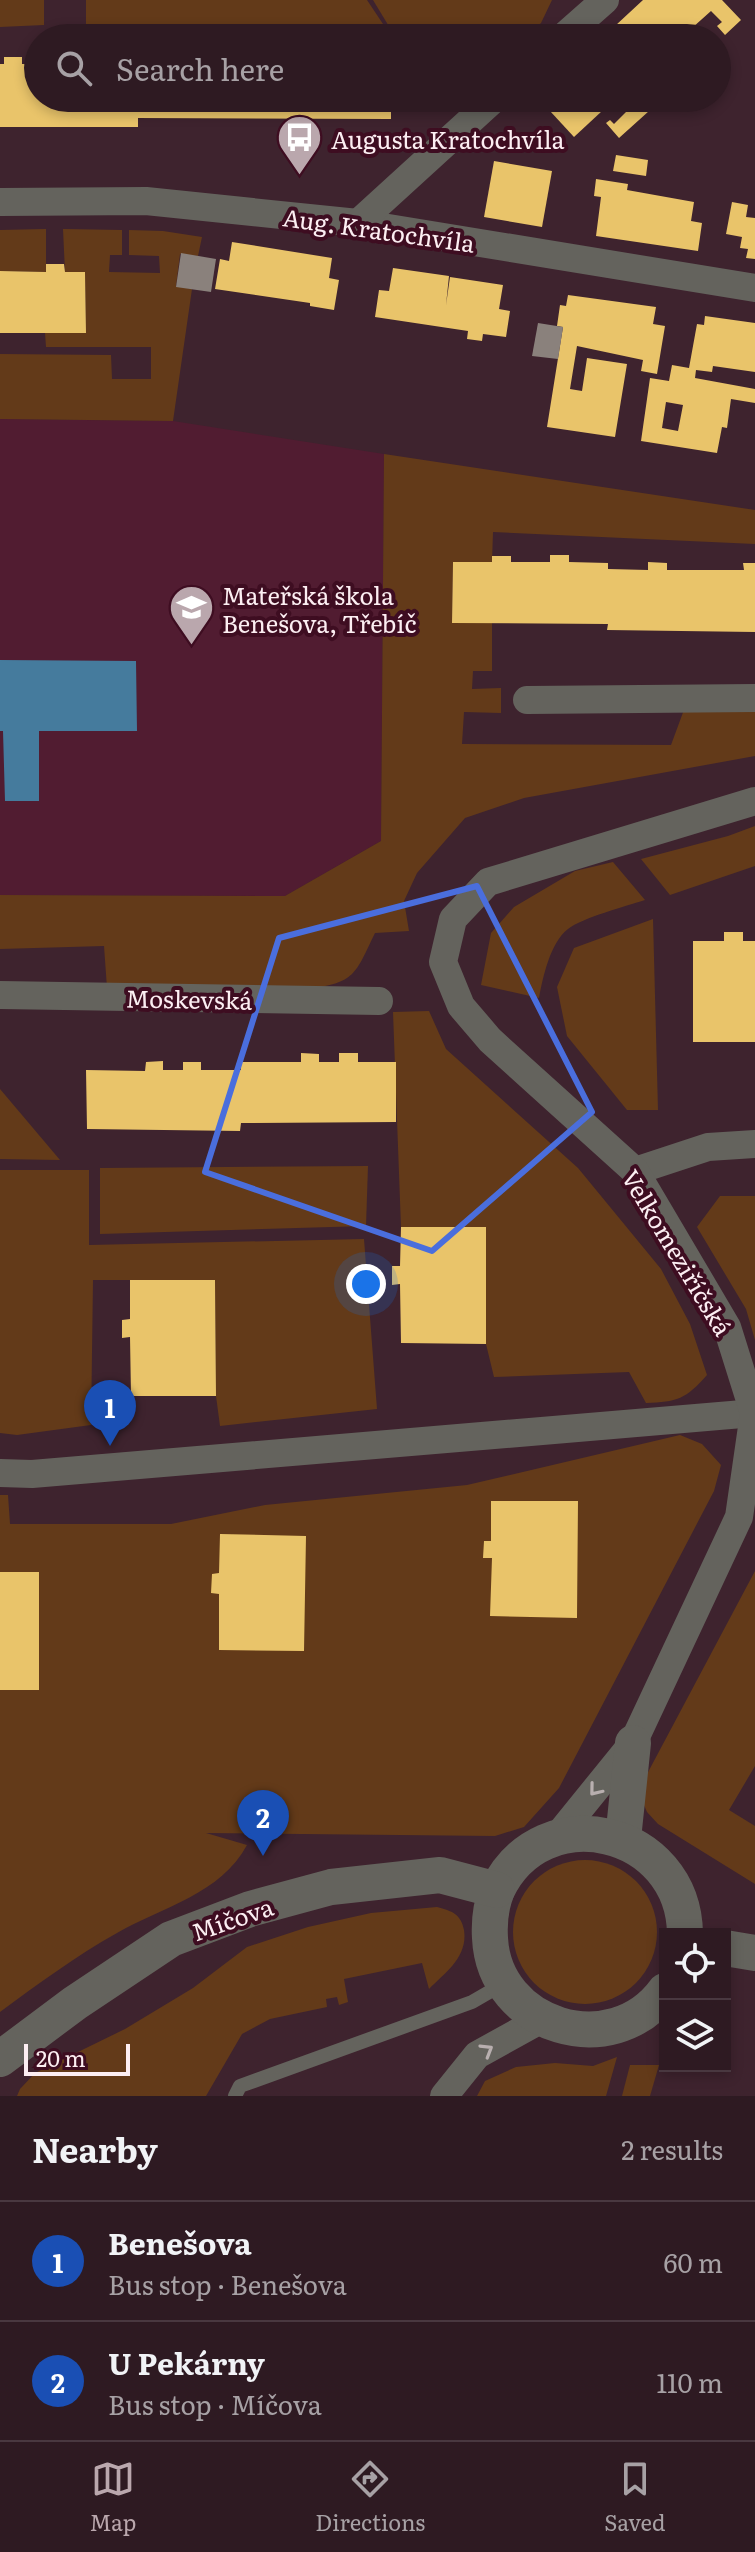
<!DOCTYPE html>
<html lang="en">
<head>
<meta charset="utf-8">
<style>
	:root { --surface:#2e1a22; --page:#3a272f; --text:#f1f3f6; --muted:#a7a1a5; --line:#493840; --accent:#baa7ad }
	body { margin:0; font-family:Literata,serif; background:var(--page); color:var(--text) }
	.controls { position:absolute; right:24px; bottom:24px; display:grid; overflow:hidden; border-radius:0px; box-shadow:0 4px 12px #0003 }
	.controls button { width:72px; height:72px; display:grid; place-items:center; padding:0; border:0; border-bottom:2px solid var(--line); background:var(--surface); color:var(--text); font:40px sans-serif }
	.scale { position:absolute; left:24px; bottom:20px; width:106px; box-sizing:border-box; padding-left:8px; border:4px solid #fceef2; border-top:0; font-size:22px; line-height:28px; white-space:nowrap; color:#fceef2; -webkit-text-stroke:6px #3e0d21; paint-order:stroke }
	.you { position:absolute; left:366px; top:1284px; width:28px; height:28px; margin:-20px; border:6px solid #fff; border-radius:50%; background:#1a73e8; box-shadow:0 0 0 12px #1a73e833 }
	.badge { display:grid; place-items:center; width:52px; height:52px; border-radius:50%; background:var(--accent); color:#fff; font-size:26px; font-weight:700 }
	.pin { position:absolute; translate:-50% -66px; filter:drop-shadow(0 2px 4px #0008) }
	.pin::after { content:''; position:absolute; top:42px; width:28px; height:24px; background:inherit; clip-path:polygon(0 0,100% 0,50% 100%) }
	.list { margin:0; padding:0; list-style:none }
	h2 { display:flex; justify-content:space-between; align-items:center; height:104px; margin:0; padding:0 32px; font-size:34px }
	h2 small { font-size:26px; font-weight:400; color:var(--muted) }
	.list li { display:grid; grid-template-columns:52px 1fr auto; gap:24px; align-items:center; box-sizing:border-box; height:120px; padding:0 32px; border-top:2px solid var(--line) }
	.list b { display:block; font-size:30px; white-space:nowrap }
	.list p { margin:0; font-size:26px; white-space:nowrap; color:var(--muted) }
	.list em { font-size:26px; font-style:normal; color:var(--muted) }
	.icon { flex:none; width:44px; height:44px; fill:none; stroke:currentColor; stroke-width:2; stroke-linecap:round; stroke-linejoin:round }
	.map { position:relative; flex:none; width:755px; height:2096px; overflow:hidden }
	.search { position:absolute; background:var(--surface); box-shadow:0 4px 12px #0003; left:24px; right:24px; top:24px; height:88px; display:flex; align-items:center; gap:20px; box-sizing:border-box; padding:0 28px; border-radius:44px; color:var(--muted); font-size:30px }
	.sheet { height:344px; background:var(--surface) }
	nav { display:flex; justify-content:space-around; align-items:center; box-sizing:border-box; height:112px; border-top:2px solid var(--line); background:var(--surface); font-size:22px; color:var(--muted) }
	nav a { display:grid; justify-items:center; gap:4px }
	nav .on { color:var(--accent) }
	.map>svg:first-child { display:block }
</style>
</head>
<body>
<div class="map">
<svg width="755" height="2096" viewBox="0 0 755 2096">
	<rect width="100%" height="100%" fill="#3e232e"/>
	<polygon fill="#511c31" points="0,419 173,421 384,454 381,841 285,896 0,895"/>
	<g fill="#633a19">
		<polygon points="0,0 44,0 44,25 0,27"/>
		<polygon points="86,0 367,0 387,30 86,29"/>
		<polygon points="373,0 552,0 541,23 524,38 396,38"/>
		<polygon points="46,229 46,272 0,271 0,230"/>
		<polygon points="63,229 122,230 122,255 110,255 109,272 160,273 159,256 129,255 129,230 163,231 202,237 198,256 180,254 176,286 192,289 173,421 0,419 0,354 111,355 112,379 151,379 151,347 46,347 45,333 86,332 85,273 65,272"/>
		<path d="M 384,454 L 755,510 L 755,544 L 493,532 L 492,562 L 453,562 L 452,622 L 492,623 L 492,671 L 473,671 L 472,689 L 501,688 L 501,713 L 464,712 L 462,744 L 671,745 L 685,707 L 755,707 L 755,756 L 524,798 L 465,818 L 417,873 L 404,901 L 409,931 L 375,933 C 355,974 356,983 307,989 L 107,988 L 104,946 L 0,949 L 0,895 L 285,896 L 381,841 Z"/>
		<polygon points="755,826 755,866 670,895 641,859 728,836"/>
		<path d="M 613,862 L 645,900 C 626,906 582,918 568,929 C 550,943 543,977 539,998 L 481,985 L 491,933 L 514,907 L 575,871 Z"/>
		<polygon points="653,919 658,1110 627,1110 567,1036 557,987 574,948"/>
		<path d="M 429,1011 L 446,1049 L 578,1168 L 661,1269 L 690,1324 L 707,1375 C 686,1399 677,1402 646,1403 L 629,1372 L 494,1377 L 486,1344 L 486,1228 L 401,1227 L 393,1012 Z"/>
		<polygon points="0,1089 60,1160 0,1159"/>
		<polygon points="368,1166 366,1226 100,1234 100,1168"/>
		<polygon points="0,1170 89,1170 89,1245 364,1239 377,1409 220,1426 216,1396 215,1280 93,1280 91,1425 17,1435 0,1433"/>
		<polygon points="720,1196 755,1196 755,1340 746,1309 697,1227"/>
		<path d="M 680,1435 L 702,1444 L 721,1465 L 714,1491 L 559,1788 L 524,1827 L 495,1836 L 206,1833 L 247,1845 C 221,1894 162,1907 117,1933 C 76,1956 38,1984 0,2012 L 0,1495 L 8,1495 L 10,1524 L 171,1524 L 265,1505 L 467,1485 Z"/>
		<polygon points="755,1571 755,1766 729,1810 755,1826 755,1884 658,1824 647,1812 638,1791"/>
		<circle cx="585" cy="1932" r="72"/>
		<path d="M 437,1907 C 452,1911 461,1914 464,1930 C 468,1957 446,1972 429,1989 L 422,1963 L 344,1979 L 348,2002 L 339,2005 L 337,1997 L 326,1999 L 327,2007 L 270,2019 L 242,2034 L 206,2096 L 17,2096 L 20,2089 L 35,2073 L 125,2029 L 193,1988 L 247,1947 L 308,1927 L 371,1913 Z"/>
		<polygon points="617,2057 606,2096 477,2096 485,2081 516,2067 555,2063 593,2066"/>
		<polygon points="630,2065 659,2065 650,2096 622,2096"/>
	</g>
	<g fill="#e9c46a" fill-rule="evenodd">
		<polygon points="643,0 722,0 741,20 725,35 717,26 722,22 711,11 692,28 701,38 602,38"/>
		<polygon points="4,57 22,57 22,64 38,64 38,98 391,98 391,119 138,118 138,127 0,127 0,64 4,64"/>
		<polygon points="565,98 616,98 574,137 550,111"/>
		<polygon points="639,99 649,111 619,138 606,123 610,120 614,124"/>
		<polygon points="616,155 648,160 646,176 613,171"/>
		<polygon points="494,161 552,171 542,227 484,217"/>
		<polygon points="596,179 628,184 627,190 694,202 691,221 702,223 698,251 596,236 601,197 594,196"/>
		<polygon points="732,202 748,205 746,217 755,218 755,259 746,258 748,249 740,248 742,237 726,234"/>
		<polygon points="232,242 332,258 329,278 339,280 334,310 310,306 310,303 215,289 220,259 229,261"/>
		<polygon points="46,264 64,264 65,272 85,272 86,333 0,333 0,271 46,272"/>
		<polygon points="393,268 449,276 446,305 450,277 503,285 499,309 510,311 506,337 483,334 482,341 467,339 468,331 375,317 379,290 389,291"/>
		<polygon points="568,295 656,307 653,324 665,326 657,374 641,371 643,360 577,346 570,389 582,391 587,358 627,364 615,437 547,427 563,327 557,326 560,305 566,306"/>
		<path d="M 705,316 L 755,323 L 755,372 L 713,366 L 712,372 L 696,370 L 695,378 L 755,389 L 755,403 L 731,399 L 727,428 L 722,427 L 717,453 L 641,441 L 650,378 L 669,381 L 672,365 L 689,368 L 697,324 L 704,325 ZM 666,402 L 683,405 L 678,431 L 662,428 Z"/>
		<polygon points="550,555 569,555 569,562 608,563 608,569 648,570 648,562 667,563 667,570 744,570 743,563 755,563 755,632 607,630 608,624 452,623 453,562 492,562 492,556 511,556 511,562 550,562"/>
		<polygon points="724,932 743,932 743,941 755,941 755,1042 693,1042 693,941 724,941"/>
		<polygon points="301,1053 319,1054 319,1062 339,1062 339,1053 358,1053 358,1062 396,1062 396,1122 241,1123 240,1131 87,1129 86,1070 145,1071 146,1062 163,1061 163,1070 183,1070 183,1062 201,1062 201,1070 241,1070 241,1062 301,1062"/>
		<polygon points="401,1227 486,1227 486,1344 401,1343 400,1284 392,1285 392,1266 400,1266"/>
		<polygon points="130,1280 215,1280 216,1396 131,1396 130,1337 122,1338 122,1320 130,1319"/>
		<polygon points="491,1501 578,1501 577,1618 490,1616 492,1558 483,1558 484,1541 491,1541"/>
		<polygon points="220,1534 306,1536 304,1651 219,1650 219,1594 211,1593 212,1574 219,1573"/>
		<rect x="0" y="1572" width="39" height="118"/>
	</g>
	<polygon fill="#457b9d" points="0,660 136,661 137,731 39,731 39,801 5,801 3,731 0,731"/>
	<g fill="#8a817c">
		<polygon points="181,253 216,259 211,292 176,287"/>
		<polygon points="538,323 563,327 558,359 532,356"/>
	</g>
	<g fill="none" stroke-linecap="round" stroke-linejoin="round">
		<polyline stroke="#64635d" stroke-width="14" points="235,2096 240,2086 472,2002 503,1984"/>
		<g stroke="#64635d" stroke-width="28">
			<polyline points="562,38 605,0"/>
			<polyline points="0,202 146,201 358,223 755,288"/>
			<polyline points="358,223 495,98"/>
			<polyline points="527,700 755,698"/>
			<polyline points="0,995 379,1001"/>
			<polyline points="635,1171 708,1147 755,1144"/>
			<polyline points="0,1473 32,1474 755,1413"/>
			<polyline points="556,1838 633,1743 739,1517 754,1413 727,1327 635,1171 490,1040 461,1006 443,962 453,919 488,882 755,801"/>
			<polyline points="444,2096 477,2055 542,2019"/>
		</g>
		<g stroke="#64635d" stroke-width="36">
			<polyline points="623,1839 633,1743"/>
			<polyline points="725,1948 755,1953"/>
			<path d="M 665,1991 C 612,2063 494,2027 490,1938 C 489,1922 491,1905 497,1890 C 542,1795 684,1828 685,1934"/>
			<polyline points="0,2059 75,2003 171,1939 250,1909 331,1887 440,1875 497,1890"/>
		</g>
	</g>
	<defs><path id="oneway-chevron" d="M-2-3.5L2.5 0L-2 3.5" fill="none" stroke-width="1.6" stroke-linecap="round" stroke-linejoin="round" transform="scale(2)"/></defs>
	<g stroke="#b8afaf">
		<use href="#oneway-chevron" transform="translate(595 1790) rotate(129)"/>
		<use href="#oneway-chevron" transform="translate(487 2050) rotate(-31)"/>
	</g>
	<path fill="none" stroke="#4a6edd" stroke-width="6" stroke-linejoin="round" d="M 477,886 L 592,1112 L 432,1251 L 205,1172 L 279,938 Z"/>
	<defs>
		<symbol id="bus-pin" viewBox="-11 -11 22 30"><path d="M0 17L-7.5 6A9.5 9.5 0 1 1 7.5 6Z" fill="#baa7ad" stroke="#3e0d21"/><path d="M-5-6H5V4H4V6H2V4H-2V6H-4V4H-5ZM-3.5-4V0h7V-4ZM-3.5 1.2v1.5H-2V1.2ZM2 1.2v1.5H3.5V1.2Z" fill="#fff"/></symbol>
		<symbol id="school-pin" viewBox="-11 -11 22 30"><path d="M0 17L-7.5 6A9.5 9.5 0 1 1 7.5 6Z" fill="#baa7ad" stroke="#3e0d21"/><path d="M0-5L7-2L0 1L-7-2ZM-4 1L0 2.5L4 1V4Q0 6-4 4Z" fill="#fff"/></symbol>
	</defs>
	<g fill-rule="evenodd">
		<use href="#bus-pin" x="274" y="112" width="51" height="69"/>
		<use href="#school-pin" x="166" y="582" width="51" height="69"/>
	</g>
	<g text-anchor="middle" dominant-baseline="central" stroke-width="8" stroke-linejoin="round" paint-order="stroke">
		<g font-size="24" fill="#fceef2" stroke="#3e0d21" text-anchor="start">
			<text x="331" y="138">Augusta Kratochvíla</text>
			<text x="222" y="594">Mateřská škola<tspan x="222" dy="28">Benešova, Třebíč</tspan></text>
		</g>
		<g font-size="24" fill="#fceef2" stroke="#3e0d21">
			<text transform="translate(379 229) rotate(8)">Aug. Kratochvíla</text>
			<text transform="translate(189 998) rotate(1)">Moskevská</text>
			<text transform="translate(678 1252) rotate(59)">Velkomeziříčská</text>
			<text transform="translate(232 1918) rotate(-19)">Míčova</text>
		</g>
	</g>
</svg>
<div class="controls">
<button><svg class="icon" aria-label="locate" viewBox="0 0 24 24"><circle cx="12" cy="12" r="6"/><path d="M12 2v4M12 18v4M2 12h4M18 12h4"/></svg></button>
<button><svg class="icon" aria-label="layers" viewBox="0 0 24 24"><path d="M12 4l9 5-9 5-9-5zM3 14l9 5 9-5"/></svg></button>
</div>
<div class="scale">20 m</div>
<div class="you"></div>
<div class="pin badge" style="left:110px;top:1446px;background:#1a4fb4">1</div>
<div class="pin badge" style="left:263px;top:1856px;background:#1a4fb4">2</div>
<div class="search"><svg class="icon" aria-label="search" viewBox="0 0 24 24"><circle cx="10" cy="10" r="6"/><path d="M15 15l6 6"/></svg>Search here</div>
</div>
<section class="sheet">
<h2>Nearby<small>2 results</small></h2>
<ul class="list">
<li><span class="badge" style="background:#1a4fb4">1</span><div><b>Benešova</b><p>Bus stop · Benešova</p></div><em>60 m</em></li>
<li><span class="badge" style="background:#1a4fb4">2</span><div><b>U Pekárny</b><p>Bus stop · Míčova</p></div><em>110 m</em></li>
</ul>
</section>
<nav>
<a class="on"><svg class="icon" aria-label="map" viewBox="0 0 24 24"><path d="M3 6l6-2 6 2 6-2v14l-6 2-6-2-6 2zM9 4v14M15 6v14"/></svg>Map</a>
<a><svg class="icon" aria-label="directions" viewBox="0 0 24 24"><path d="M12 3l9 9-9 9-9-9zM9 14v-3h6M13 9l2 2-2 2"/></svg>Directions</a>
<a><svg class="icon" aria-label="saved" viewBox="0 0 24 24"><path d="M7 4h10v16l-5-4-5 4z"/></svg>Saved</a>
</nav>
</body>
</html>
